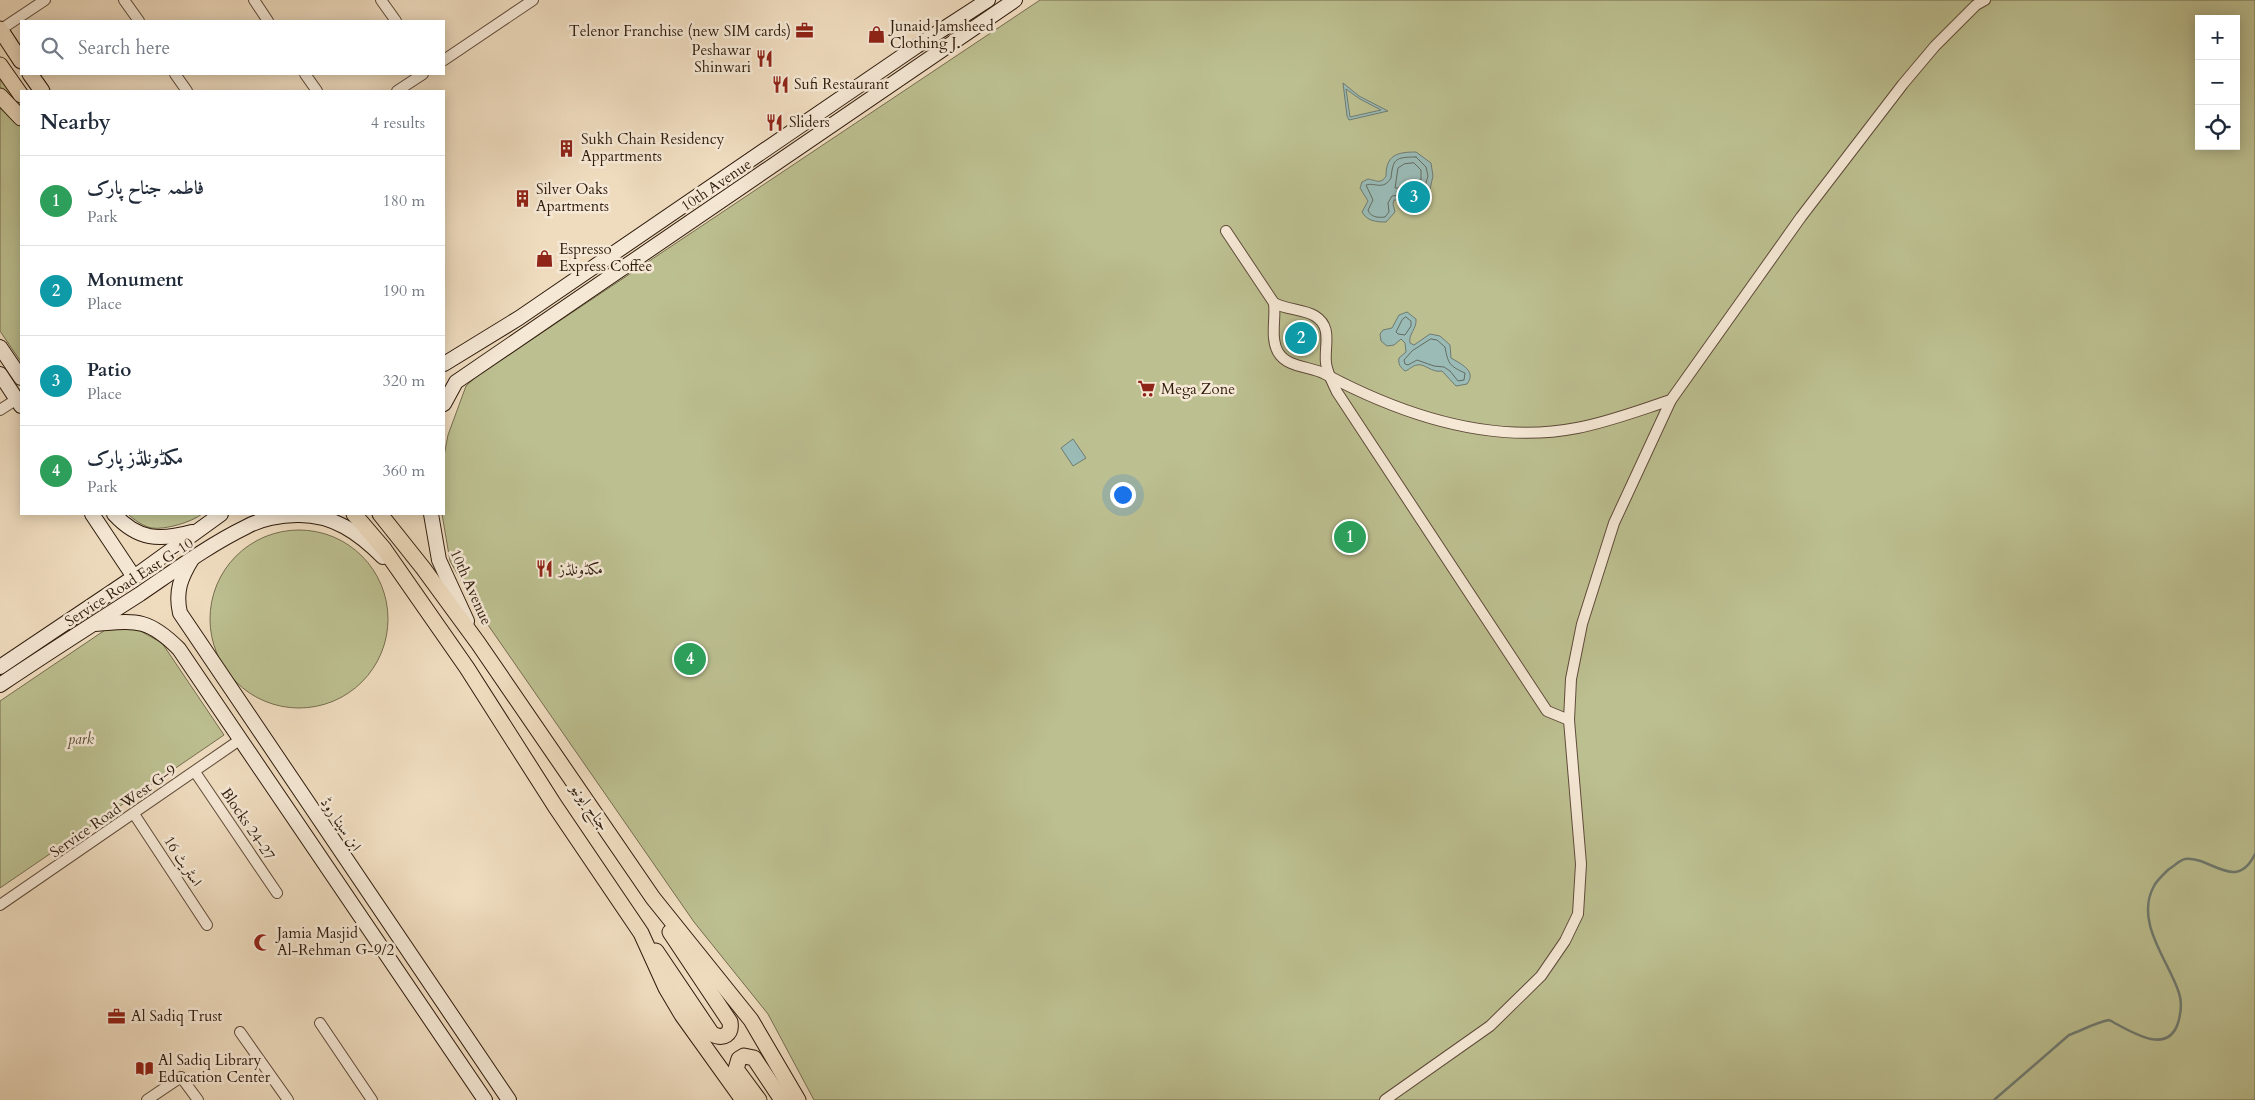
<!DOCTYPE html>
<html lang="en">
<head>
<meta charset="utf-8">
<style>
	:root { --surface:#fff; --page:#f6f6f7; --text:#1f2937; --muted:#747a83; --line:#e0e1e3; --accent:#ea580c }
	body { margin:0; font-family:Cardo,Amiri,serif; background:var(--page); color:var(--text) }
	.controls { position:absolute; right:15px; top:15px; display:grid; overflow:hidden; border-radius:0px; box-shadow:0 2px 12px #0003 }
	.controls button { width:45px; height:45px; display:grid; place-items:center; padding:0; border:0; border-bottom:1px solid var(--line); background:var(--surface); color:var(--text); font:25px sans-serif }
	.you { position:absolute; left:1122px; top:494px; width:18px; height:18px; margin:-12px; border:4px solid #fff; border-radius:50%; background:#1a73e8; box-shadow:0 0 0 8px #1a73e833 }
	.badge { display:grid; place-items:center; width:32px; height:32px; border-radius:50%; background:var(--accent); color:#fff; font-size:16px; font-weight:700 }
	.pin { position:absolute; translate:-50% -50%; border:2px solid #fff; box-shadow:0 1px 5px #0006 }
	.list { margin:0; padding:0; list-style:none }
	h2 { display:flex; justify-content:space-between; align-items:center; height:65px; margin:0; padding:0 20px; font-size:21px }
	h2 small { font-size:16px; font-weight:400; color:var(--muted) }
	.list li { display:grid; grid-template-columns:32px 1fr auto; gap:15px; align-items:center; box-sizing:border-box; height:90px; padding:0 20px; border-top:1px solid var(--line) }
	.list b { display:block; font-size:19px; white-space:nowrap }
	.list p { margin:0; font-size:16px; white-space:nowrap; color:var(--muted) }
	.list em { font-size:16px; font-style:normal; color:var(--muted) }
	.icon { flex:none; width:28px; height:28px; fill:none; stroke:currentColor; stroke-width:2; stroke-linecap:round; stroke-linejoin:round }
	.map { position:relative; flex:none; width:2255px; height:1100px; overflow:hidden }
	.search { position:absolute; background:var(--surface); box-shadow:0 2px 12px #0003; left:20px; top:20px; width:425px; height:55px; display:flex; align-items:center; gap:12px; box-sizing:border-box; padding:0 18px; border-radius:0px; color:var(--muted); font-size:19px }
	.panel { position:absolute; background:var(--surface); box-shadow:0 2px 12px #0003; left:20px; top:90px; width:425px; height:425px; border-radius:0px }
	.map>svg:first-child { display:block }
</style>
</head>
<body>
<div class="map">
<svg width="2255" height="1100" viewBox="0 0 2255 1100">
	<rect width="100%" height="100%" fill="#efdcbf"/>
	<filter id="stains"><feTurbulence type="fractalNoise" baseFrequency=".004" numOctaves="4"/><feColorMatrix values="0 0 0 0 .2 0 0 0 0 .09 0 0 0 0 .02 0 0 0 .5 -.17"/></filter>
	<radialGradient id="worn" r=".72"><stop offset=".6" stop-color="#630" stop-opacity="0"/><stop offset="1" stop-color="#630" stop-opacity=".3"/></radialGradient>
	<g fill="#bcbf90" stroke="#766d4e" fill-rule="evenodd">
		<path d="M 1040,0 L 2255,0 L 2255,1100 L 814,1100 L 768,1014 L 694,922 L 479,612 L 450,561 L 442,514 L 444,514 L 444,456 L 448,435 L 466,386 L 477,376 ZM 2199,19 L 2236,19 L 2236,146 L 2199,146 Z"/>
		<polygon points="0,67 21,98 21,362 0,331"/>
		<path d="M 128,514 L 202,514 C 192,522 165,530 152,528 C 144,527 133,519 128,514 Z"/>
		<circle cx="299" cy="619" r="89"/>
		<polygon points="111,626 137,629 162,643 224,735 0,888 0,701"/>
	</g>
	<g fill="#9abbb6" stroke="#6f7b72" fill-rule="evenodd">
		<path d="M 1343,83 L 1359,96 L 1388,111 L 1349,120 L 1347,116 ZM 1346,89 L 1360,99 L 1381,110 L 1350,117 Z"/>
		<path d="M 1416,152 L 1431,163 L 1433,176 L 1430,189 L 1422,193 L 1410,192 L 1404,204 L 1399,200 L 1394,200 L 1393,204 L 1395,212 L 1386,222 C 1376,222 1367,221 1362,212 L 1368,201 L 1360,188 L 1362,182 L 1368,179 C 1375,180 1381,185 1386,176 C 1386,155 1397,152 1416,152 Z"/>
		<path d="M 1407,312 L 1416,319 C 1417,329 1408,334 1410,343 L 1414,345 L 1430,334 L 1440,336 L 1450,345 L 1451,358 C 1461,364 1477,371 1467,384 L 1456,386 L 1442,371 C 1431,373 1425,363 1417,365 C 1413,365 1409,370 1405,371 C 1400,367 1398,364 1399,358 L 1406,352 L 1405,343 L 1401,339 L 1394,345 L 1387,346 L 1381,341 L 1380,334 L 1383,330 L 1392,328 L 1399,315 Z"/>
		<polygon points="1073,439 1086,458 1073,466 1061,448"/>
	</g>
	<g fill="none" stroke-linecap="round" stroke-linejoin="round">
		<g stroke="#646b61" stroke-width="1">
			<path d="M 1416,157 L 1426,167 L 1428,176 L 1425,186 L 1422,188 L 1409,188 L 1401,195 L 1392,196 L 1388,203 L 1389,212 L 1385,217 C 1378,218 1370,217 1368,210 L 1373,200 L 1366,185 C 1375,182 1383,191 1391,178 C 1393,159 1395,157 1416,157 Z"/>
			<polygon points="1414,163 1421,170 1421,180 1406,182 1398,188 1395,188 1398,168 1404,164"/>
			<polygon points="1406,317 1411,321 1411,326 1405,335 1398,334 1396,332 1402,320"/>
			<path d="M 1431,339 L 1437,340 L 1445,347 C 1448,363 1449,366 1465,373 L 1464,380 L 1458,381 L 1450,371 L 1444,367 L 1434,366 L 1417,360 L 1408,365 L 1405,364 L 1404,360 L 1412,351 Z"/>
		</g>
		<path stroke="#6f7b72" stroke-width="2.5" d="M 1994,1100 L 2069,1035 C 2083,1030 2094,1023 2109,1020 C 2129,1030 2167,1057 2178,1023 C 2181,1013 2182,1002 2179,993 C 2169,961 2134,922 2154,886 C 2157,880 2164,874 2169,869 C 2174,866 2180,860 2185,859 C 2211,856 2236,893 2255,854"/>
		<defs>
			<g id="street">
				<polyline points="124,0 139,21"/>
				<polyline points="254,0 268,21"/>
				<polyline points="381,0 396,21"/>
				<polyline points="0,30 45,0"/>
				<polyline points="444,60 533,0"/>
				<polyline points="175,74 187,91"/>
				<polyline points="305,74 317,91"/>
				<polyline points="397,91 423,74"/>
				<path d="M 1226,231 L 1274,303 C 1276,318 1270,338 1278,352 C 1287,368 1310,366 1325,374 C 1400,414 1490,445 1577,428 C 1609,422 1640,410 1671,400"/>
				<path d="M 1274,303 C 1287,310 1303,309 1315,316 C 1333,327 1324,346 1326,363 C 1327,373 1333,383 1337,392 L 1547,711 L 1569,720"/>
				<polyline points="0,410 17,399"/>
				<polyline points="195,772 277,893"/>
				<polyline points="134,814 207,925"/>
				<polyline points="0,905 241,739"/>
				<polyline points="320,1023 372,1100"/>
				<polyline points="240,1032 288,1100"/>
				<polyline points="147,1100 181,1077 198,1100"/>
				<polyline points="1385,1100 1490,1026 1541,976 1565,941 1578,914 1581,864 1569,720 1571,679 1582,624 1614,523 1671,400 1801,217 1903,84 1935,46 1976,5 1985,0"/>
			</g>
			<g id="secondary">
				<polyline points="0,347 21,378"/>
				<polyline points="444,364 519,318 917,46 988,0"/>
				<polyline points="0,374 21,406"/>
				<polyline points="444,404 456,382 1015,0"/>
				<polyline points="92,514 134,577"/>
				<path d="M 114,514 C 138,540 159,541 192,532"/>
				<polyline points="431,514 439,560 467,621"/>
				<path d="M 192,559 C 181,577 175,591 180,613 L 509,1100"/>
				<path d="M 94,624 C 135,621 147,617 179,649 L 485,1100"/>
				<polyline points="0,667 134,577 221,514"/>
				<path d="M 0,685 C 46,654 93,624 140,594 C 174,571 209,545 246,527 C 260,519 281,515 297,515 C 333,514 359,533 383,557"/>
			</g>
			<g id="primary">
				<polyline points="0,29 21,61"/>
				<polyline points="0,65 21,95"/>
				<polyline points="30,74 42,91"/>
				<polyline points="0,96 21,118"/>
				<polyline points="354,514 384,549 467,668 555,806 641,933 666,988 682,1015 743,1100"/>
				<polyline points="380,514 423,568 478,643 653,898 751,1020 798,1100"/>
				<path d="M 656,951 L 712,1034 C 724,1040 732,1034 730,1022 L 670,932"/>
				<polyline points="759,1100 736,1069 739,1059 744,1056 754,1058 782,1100"/>
			</g>
		</defs>
		<use href="#street" stroke="#5f4b39" stroke-width="12"/>
		<use href="#secondary" stroke="#2f1b0c" stroke-width="16"/>
		<use href="#primary" stroke="#2f1b0c" stroke-width="17"/>
		<use href="#street" stroke="#f5e8d5" stroke-width="10"/>
		<use href="#secondary" stroke="#f5e8d5" stroke-width="14"/>
		<use href="#primary" stroke="#efdcbf" stroke-width="15"/>
	</g>
	<defs>
		<symbol id="office-bare" viewBox="-9 -9 18 18"><path d="M-6-3h4V-5.5h4V-3h4V5H-6ZM-1-4.5V-3h2v-1.5ZM-6 0V1H6V0Z" fill="#8f2418" stroke="#f5e8d5" stroke-width="2.5" paint-order="stroke"/></symbol>
		<symbol id="shop-bare" viewBox="-9 -9 18 18"><path d="M-5-2.5h2.3a2.7 3.5 0 0 1 5.4 0H5L5.5 6h-11ZM-1.5-2.5h3a1.5 2.3 0 0 0-3 0Z" fill="#8f2418" stroke="#f5e8d5" stroke-width="2.5" paint-order="stroke"/></symbol>
		<symbol id="restaurant-bare" viewBox="-9 -9 18 18"><path d="M-5-6h1v4h1v-4h1v4h1v-4h1v5L-1.5 .5V6h-2V.5L-5-1ZM5-6V6H3V1.5H1.5Q1.5-4 5-6Z" fill="#8f2418" stroke="#f5e8d5" stroke-width="2.5" paint-order="stroke"/></symbol>
		<symbol id="building-bare" viewBox="-9 -9 18 18"><path d="M-4-6H4V6H1V3H-1V6H-4ZM-2.5-4.3h1.7v1.8h-1.7ZM.8-4.3h1.7v1.8H.8ZM-2.5-1h1.7V.8h-1.7ZM.8-1h1.7V.8H.8Z" fill="#8f2418" stroke="#f5e8d5" stroke-width="2.5" paint-order="stroke"/></symbol>
		<symbol id="supermarket-bare" viewBox="-9 -9 18 18"><path d="M-6-5.5h2.5l.6 2H6L4.5 2H-2.5L-4.4-4H-6ZM-1.5 3.2a1.3 1.3 0 1 0 .1 0ZM3 3.2a1.3 1.3 0 1 0 .1 0Z" fill="#8f2418" stroke="#f5e8d5" stroke-width="2.5" paint-order="stroke"/></symbol>
		<symbol id="mosque-bare" viewBox="-9 -9 18 18"><path d="M3.5-4.9A6 6 0 1 0 3.5 4.9A5 5 0 1 1 3.5-4.9Z" fill="#8f2418" stroke="#f5e8d5" stroke-width="2.5" paint-order="stroke"/></symbol>
		<symbol id="library-bare" viewBox="-9 -9 18 18"><path d="M-6-4Q-3-5.5-.7-3.5V5Q-3 3-6 4ZM6-4Q3-5.5 .7-3.5V5Q3 3 6 4Z" fill="#8f2418" stroke="#f5e8d5" stroke-width="2.5" paint-order="stroke"/></symbol>
	</defs>
	<g fill-rule="evenodd">
		<use href="#office-bare" x="792" y="18" width="25" height="25"/>
		<use href="#shop-bare" x="864" y="22" width="25" height="25"/>
		<use href="#restaurant-bare" x="752" y="46" width="25" height="25"/>
		<use href="#restaurant-bare" x="768" y="72" width="25" height="25"/>
		<use href="#restaurant-bare" x="762" y="110" width="25" height="25"/>
		<use href="#building-bare" x="554" y="136" width="25" height="25"/>
		<use href="#building-bare" x="510" y="186" width="25" height="25"/>
		<use href="#shop-bare" x="532" y="246" width="25" height="25"/>
		<use href="#supermarket-bare" x="1134" y="376" width="25" height="25"/>
		<use href="#restaurant-bare" x="532" y="556" width="25" height="25"/>
		<use href="#mosque-bare" x="250" y="930" width="25" height="25"/>
		<use href="#office-bare" x="104" y="1004" width="25" height="25"/>
		<use href="#library-bare" x="132" y="1056" width="25" height="25"/>
	</g>
	<g text-anchor="middle" dominant-baseline="central" stroke-width="5" stroke-linejoin="round" paint-order="stroke">
		<g font-size="15" fill="#2f1b0c" stroke="#f5e8d5" text-anchor="start">
			<text x="890" y="26">Junaid Jamsheed<tspan x="890" dy="17">Clothing J.</tspan></text>
			<text x="791" y="31" text-anchor="end">Telenor Franchise (new SIM cards)</text>
			<text x="751" y="50" text-anchor="end">Peshawar<tspan x="751" dy="17">Shinwari</tspan></text>
			<text x="794" y="84">Sufi Restaurant</text>
			<text x="789" y="122">Sliders</text>
			<text x="581" y="139">Sukh Chain Residency<tspan x="581" dy="17">Appartments</tspan></text>
			<text x="536" y="189">Silver Oaks<tspan x="536" dy="17">Apartments</tspan></text>
			<text x="559" y="249">Espresso<tspan x="559" dy="17">Express Coffee</tspan></text>
			<text x="1161" y="389">Mega Zone</text>
			<text x="559" y="569">مکڈونلڈز</text>
			<text x="277" y="933">Jamia Masjid<tspan x="277" dy="17">Al-Rehman G-9/2</tspan></text>
			<text x="131" y="1016">Al Sadiq Trust</text>
			<text x="158" y="1060">Al Sadiq Library<tspan x="158" dy="17">Education Center</tspan></text>
		</g>
		<g font-size="15" fill="#2f1b0c" stroke="#f5e8d5">
			<text transform="translate(716 185) rotate(-34)">10th Avenue</text>
			<text transform="translate(129 582) rotate(-33)">Service Road East G-10</text>
			<text transform="translate(471 587) rotate(66)">10th Avenue</text>
			<text transform="translate(590 807) rotate(55)">جناح ایونیو</text>
			<text transform="translate(113 811) rotate(-35)">Service Road West G-9</text>
			<text transform="translate(248 824) rotate(56)">Blocks 24-27</text>
			<text transform="translate(341 824) rotate(56)">ابن سینا روڈ</text>
			<text transform="translate(183 861) rotate(57)">اسٹریٹ 16</text>
		</g>
		<g font-size="15" font-style="italic" fill="#594c34" stroke="#f5e8d5">
			<text x="81" y="739">park</text>
		</g>
	</g>
	<rect width="100%" height="100%" filter="url(#stains)"/>
	<rect width="100%" height="100%" fill="url(#worn)"/>
</svg>
<div class="controls">
<button>+</button>
<button>−</button>
<button><svg class="icon" aria-label="locate" viewBox="0 0 24 24"><circle cx="12" cy="12" r="6"/><path d="M12 2v4M12 18v4M2 12h4M18 12h4"/></svg></button>
</div>
<div class="you"></div>
<div class="pin badge" style="left:1350px;top:537px;background:#2e9e5b">1</div>
<div class="pin badge" style="left:1301px;top:338px;background:#0f9aa8">2</div>
<div class="pin badge" style="left:1414px;top:197px;background:#0f9aa8">3</div>
<div class="pin badge" style="left:690px;top:659px;background:#2e9e5b">4</div>
<div class="search"><svg class="icon" aria-label="search" viewBox="0 0 24 24"><circle cx="10" cy="10" r="6"/><path d="M15 15l6 6"/></svg>Search here</div>
<section class="panel">
<h2>Nearby<small>4 results</small></h2>
<ul class="list">
<li><span class="badge" style="background:#2e9e5b">1</span><div><b>فاطمہ جناح پارک</b><p>Park</p></div><em>180 m</em></li>
<li><span class="badge" style="background:#0f9aa8">2</span><div><b>Monument</b><p>Place</p></div><em>190 m</em></li>
<li><span class="badge" style="background:#0f9aa8">3</span><div><b>Patio</b><p>Place</p></div><em>320 m</em></li>
<li><span class="badge" style="background:#2e9e5b">4</span><div><b>مکڈونلڈز پارک</b><p>Park</p></div><em>360 m</em></li>
</ul>
</section>
</div>
</body>
</html>
